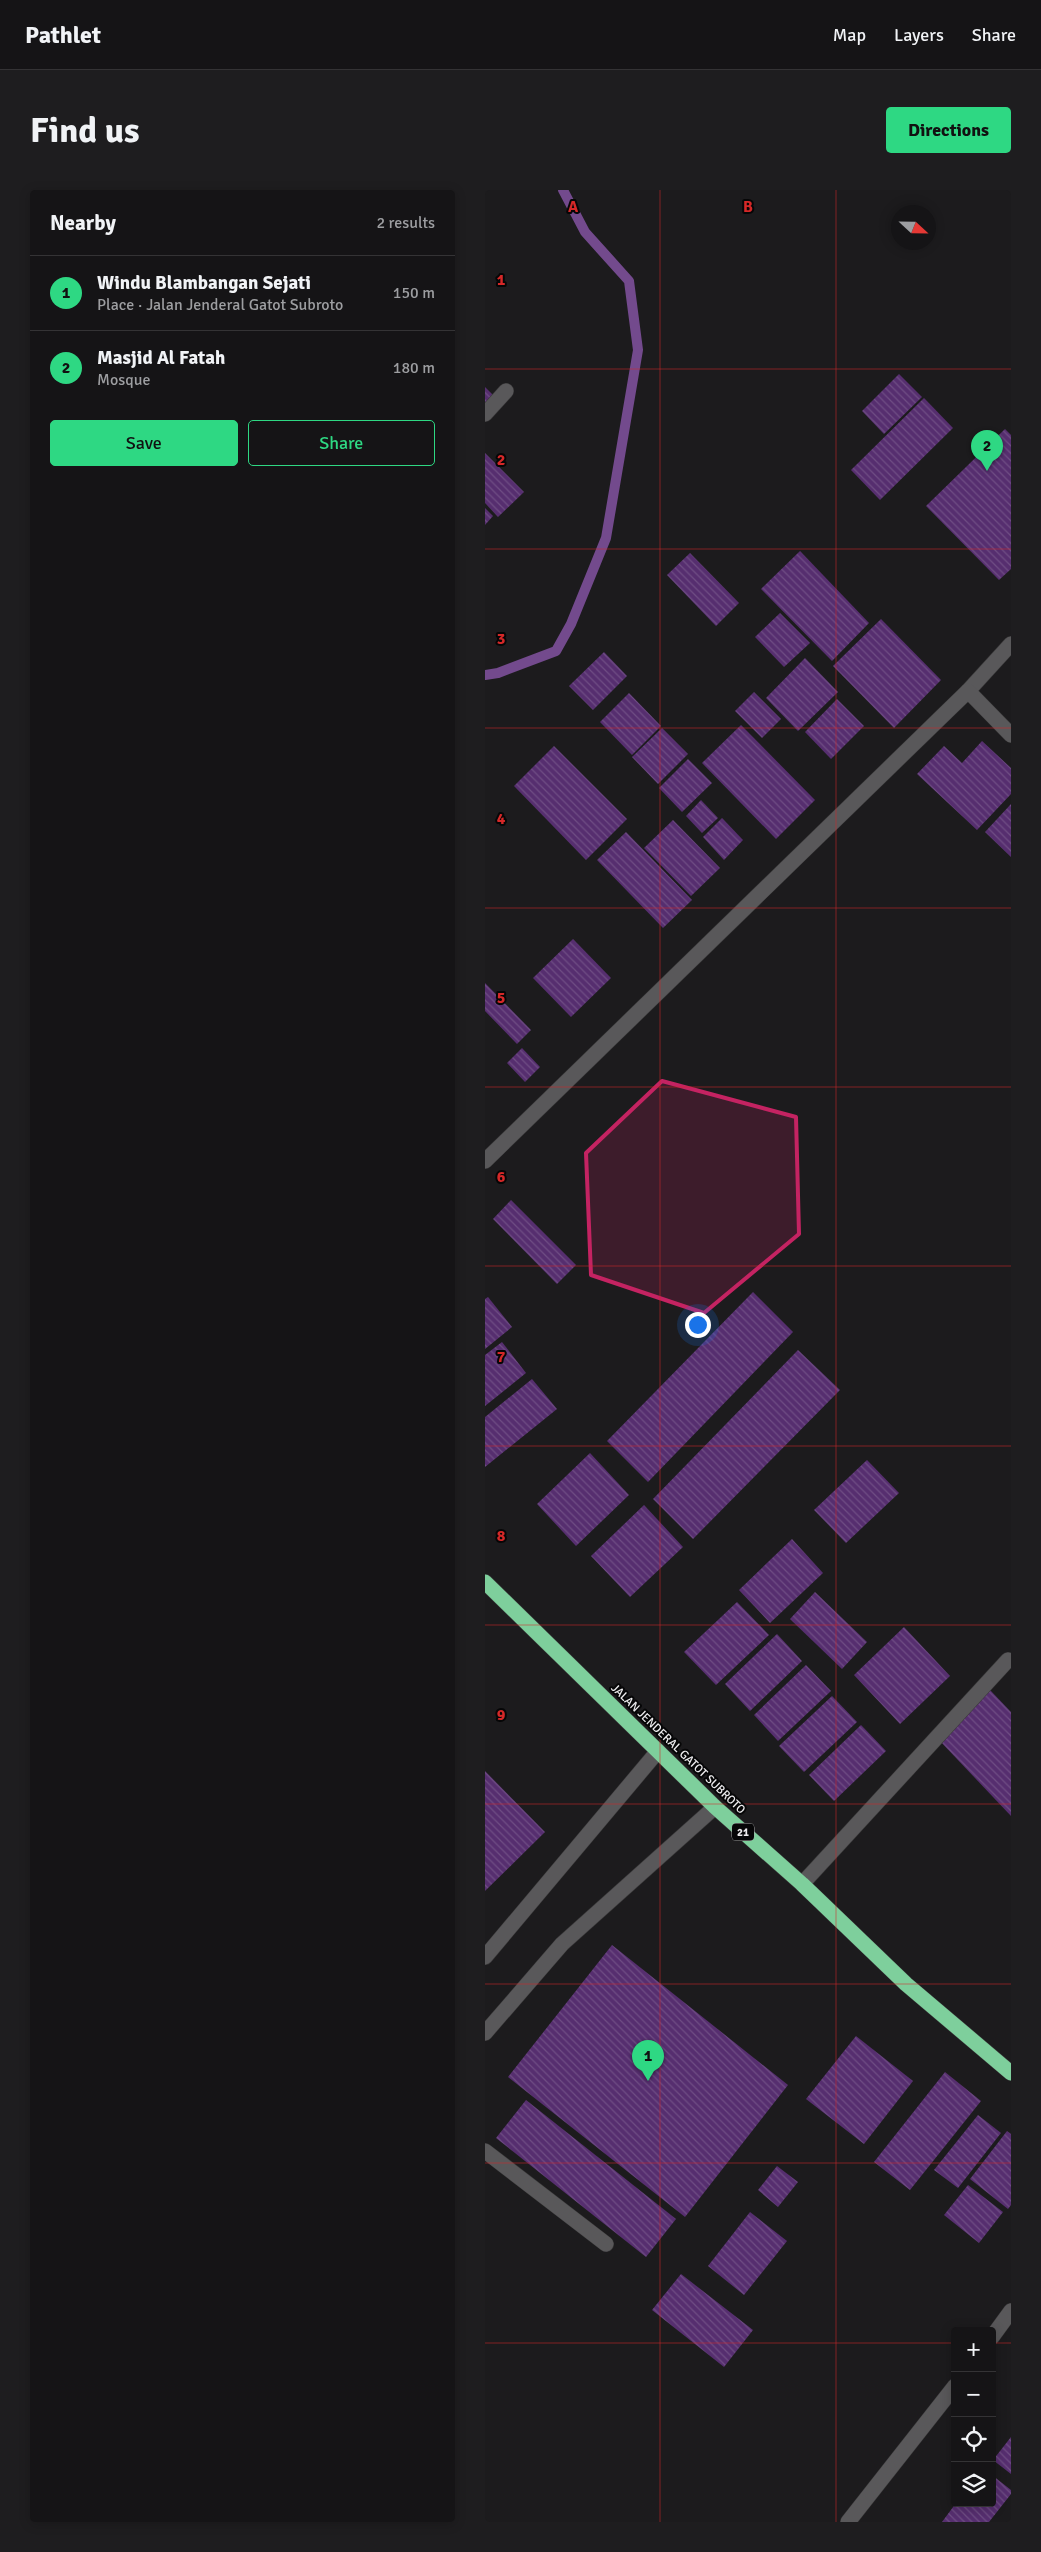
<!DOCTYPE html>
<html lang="en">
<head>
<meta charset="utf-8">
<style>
	:root { --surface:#151416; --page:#1e1d1f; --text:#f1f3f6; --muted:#9d9ea1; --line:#343335; --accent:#2ed883 }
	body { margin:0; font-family:Signika,sans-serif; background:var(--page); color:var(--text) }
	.controls { position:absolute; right:15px; bottom:15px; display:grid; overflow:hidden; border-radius:5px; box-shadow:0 2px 12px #0003 }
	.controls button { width:45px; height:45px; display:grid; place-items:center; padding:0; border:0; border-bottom:1px solid var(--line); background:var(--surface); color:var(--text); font:25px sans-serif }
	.compass { position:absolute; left:406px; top:15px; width:45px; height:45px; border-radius:50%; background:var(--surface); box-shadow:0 2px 12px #0003; rotate:112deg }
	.you { position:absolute; left:212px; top:1134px; width:18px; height:18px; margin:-12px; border:4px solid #fff; border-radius:50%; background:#1a73e8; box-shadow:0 0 0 8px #1a73e833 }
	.badge { display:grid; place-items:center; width:32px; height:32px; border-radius:50%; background:var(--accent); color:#111; font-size:16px; font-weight:700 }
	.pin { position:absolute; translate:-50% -41px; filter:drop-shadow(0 1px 2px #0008) }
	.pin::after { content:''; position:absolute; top:26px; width:18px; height:15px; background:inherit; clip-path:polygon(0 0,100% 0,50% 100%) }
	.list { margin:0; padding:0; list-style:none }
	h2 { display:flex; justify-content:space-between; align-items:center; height:65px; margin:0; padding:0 20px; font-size:21px }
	h2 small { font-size:16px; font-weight:400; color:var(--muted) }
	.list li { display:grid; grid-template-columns:32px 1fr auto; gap:15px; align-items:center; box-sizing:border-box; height:75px; padding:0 20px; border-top:1px solid var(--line) }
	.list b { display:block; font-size:19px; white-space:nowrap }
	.list p { margin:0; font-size:16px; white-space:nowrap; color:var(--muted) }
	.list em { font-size:16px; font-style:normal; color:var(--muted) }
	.actions { display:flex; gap:10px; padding:15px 20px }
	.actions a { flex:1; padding:11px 0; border:1px solid var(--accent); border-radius:5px; text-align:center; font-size:18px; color:var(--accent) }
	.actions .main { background:var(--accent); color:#111 }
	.icon { flex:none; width:28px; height:28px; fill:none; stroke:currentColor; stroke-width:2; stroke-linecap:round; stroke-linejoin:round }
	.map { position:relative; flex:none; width:526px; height:2332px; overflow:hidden; border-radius:5px }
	header { display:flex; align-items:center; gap:30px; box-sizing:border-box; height:70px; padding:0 25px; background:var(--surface); border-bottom:1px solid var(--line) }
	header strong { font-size:24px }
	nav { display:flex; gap:28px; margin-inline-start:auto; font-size:18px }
	.intro { display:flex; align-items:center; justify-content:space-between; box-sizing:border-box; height:120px; padding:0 30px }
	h1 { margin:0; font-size:35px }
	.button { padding:12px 22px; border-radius:5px; background:var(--accent); color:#111; font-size:18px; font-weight:700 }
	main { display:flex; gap:30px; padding:0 30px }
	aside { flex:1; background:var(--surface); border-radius:5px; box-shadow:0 2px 12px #0003 }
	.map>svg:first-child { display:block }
</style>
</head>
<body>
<header>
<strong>Pathlet</strong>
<nav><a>Map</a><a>Layers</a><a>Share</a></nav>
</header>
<div class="intro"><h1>Find us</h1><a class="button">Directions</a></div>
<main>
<aside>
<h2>Nearby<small>2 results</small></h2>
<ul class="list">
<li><span class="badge">1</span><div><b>Windu Blambangan Sejati</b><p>Place · Jalan Jenderal Gatot Subroto</p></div><em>150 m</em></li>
<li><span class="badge">2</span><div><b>Masjid Al Fatah</b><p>Mosque</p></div><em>180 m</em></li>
</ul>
<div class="actions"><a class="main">Save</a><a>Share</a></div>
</aside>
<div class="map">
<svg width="526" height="2332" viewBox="0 0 526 2332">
	<defs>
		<pattern id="building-back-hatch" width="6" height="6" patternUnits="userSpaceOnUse" patternTransform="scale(1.25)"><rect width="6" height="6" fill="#562e6f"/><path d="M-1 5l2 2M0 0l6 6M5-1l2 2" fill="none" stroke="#6f4d84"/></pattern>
	</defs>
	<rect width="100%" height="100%" fill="#1c1b1d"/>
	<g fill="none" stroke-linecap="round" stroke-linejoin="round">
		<polyline stroke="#734a8d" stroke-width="10" points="0,485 13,483 71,461 86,434 121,348 153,160 144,91 100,42 78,0"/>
	</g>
	<g fill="url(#building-back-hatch)">
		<polygon points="414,184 437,207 399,244 377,221"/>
		<polygon points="0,197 10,207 0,216"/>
		<polygon points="439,208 468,238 395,310 366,280"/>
		<polygon points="520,239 526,245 526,379 514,390 441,316"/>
		<polygon points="0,263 39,302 13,327 0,313"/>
		<polygon points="0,318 8,326 0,335"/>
		<polygon points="315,361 384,433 347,471 276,399"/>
		<polygon points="205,363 254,413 231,436 182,385"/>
		<polygon points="295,423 325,453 299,477 270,447"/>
		<polygon points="396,429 456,490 409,538 348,476"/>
		<polygon points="119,462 142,486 108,520 84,496"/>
		<polygon points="320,468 353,502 313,541 281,508"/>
		<polygon points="269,502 296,529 277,548 250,521"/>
		<polygon points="144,503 176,536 147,565 115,532"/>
		<polygon points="352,509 379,536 346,569 320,542"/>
		<polygon points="256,535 330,610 291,649 217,573"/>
		<polygon points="177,538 203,564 173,594 147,567"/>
		<polygon points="497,551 526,578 526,604 492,640 432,584 459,556 477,573"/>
		<polygon points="69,556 142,629 101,670 29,596"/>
		<polygon points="203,569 227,593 197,622 174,598"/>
		<polygon points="216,610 233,628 217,643 201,626"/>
		<polygon points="526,614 526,667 500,642"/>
		<polygon points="237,628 258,650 239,670 218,647"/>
		<polygon points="188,630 235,678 206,706 159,658"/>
		<polygon points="141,642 207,710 178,738 112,670"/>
		<polygon points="88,749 126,788 86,827 48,788"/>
		<polygon points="0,793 46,840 32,854 0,821"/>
		<polygon points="37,858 55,877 40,892 22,873"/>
		<polygon points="26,1010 91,1075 72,1094 8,1029"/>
		<polygon points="268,1102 308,1142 163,1292 122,1251"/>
		<polygon points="3,1107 27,1137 0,1159 0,1109"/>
		<polygon points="17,1152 41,1183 0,1216 0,1165"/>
		<polygon points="313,1160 355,1200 208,1349 168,1309"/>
		<polygon points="47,1189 72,1219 0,1277 0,1227"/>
		<polygon points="105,1263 144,1305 91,1356 52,1314"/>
		<polygon points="382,1270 414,1303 361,1353 329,1320"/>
		<polygon points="159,1315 198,1357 145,1407 106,1366"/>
		<polygon points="307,1349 338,1383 285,1433 254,1400"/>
		<polygon points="330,1402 382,1452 357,1479 305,1429"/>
		<polygon points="252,1412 284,1445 231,1495 199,1462"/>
		<polygon points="419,1437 465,1486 415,1534 369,1485"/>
		<polygon points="292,1444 317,1471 265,1521 240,1494"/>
		<polygon points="321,1475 346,1501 293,1551 269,1525"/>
		<polygon points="505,1500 526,1522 526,1626 454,1550"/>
		<polygon points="347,1506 372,1532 319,1582 294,1556"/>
		<polygon points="376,1535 401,1561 349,1611 324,1585"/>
		<polygon points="0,1581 60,1642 0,1701"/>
		<polygon points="127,1755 303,1895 200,2027 23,1887"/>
		<polygon points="371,1846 428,1891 379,1954 321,1909"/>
		<polygon points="460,1882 496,1911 425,2000 389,1972"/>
		<polygon points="41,1910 191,2029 161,2067 11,1948"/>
		<polygon points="493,1925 516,1943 473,1998 449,1980"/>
		<polygon points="522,1941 526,1944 526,2015 523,2019 485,1989"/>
		<polygon points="292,1976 313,1992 293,2017 273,2000"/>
		<polygon points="483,1995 518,2022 494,2053 459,2025"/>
		<polygon points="265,2022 302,2051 259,2105 223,2076"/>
		<polygon points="196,2084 268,2140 239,2177 167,2120"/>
		<polygon points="526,2247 526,2284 508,2270"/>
		<polygon points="507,2285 526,2300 526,2304 504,2332 457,2332 471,2313 507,2313"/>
	</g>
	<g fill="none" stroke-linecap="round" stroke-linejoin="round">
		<defs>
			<g id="lane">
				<polyline points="317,1694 523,1470"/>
				<polyline points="0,1767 173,1561"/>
				<polyline points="0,1843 77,1754 230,1617"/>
				<polyline points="0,1961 121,2054"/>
				<polyline points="507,2147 526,2121"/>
				<polyline points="363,2332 470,2196"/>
			</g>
			<g id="street">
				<polyline points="0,224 21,201"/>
				<polyline points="483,501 526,454"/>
				<polyline points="0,971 483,501 526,545"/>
			</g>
			<polyline id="highway" points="0,1392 230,1617 317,1694 421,1794 526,1883"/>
		</defs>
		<use href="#lane" stroke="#3a393a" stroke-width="16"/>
		<use href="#street" stroke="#3a393a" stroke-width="16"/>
		<use href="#highway" stroke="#3a393a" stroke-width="16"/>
		<use href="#lane" stroke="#59585a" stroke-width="15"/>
		<use href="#street" stroke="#59585a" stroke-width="15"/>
		<use href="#highway" stroke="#7ecf9c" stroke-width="15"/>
	</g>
	<path fill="#c42362" fill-opacity="0.2" stroke="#c42362" stroke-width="4" stroke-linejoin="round" d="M 177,891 L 311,927 L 314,1044 L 219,1123 L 106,1085 L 101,963 Z"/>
	<path fill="none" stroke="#d62828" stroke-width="1" stroke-opacity="0.55" d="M 175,0 L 175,2332M 351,0 L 351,2332M 0,179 L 526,179M 0,359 L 526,359M 0,538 L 526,538M 0,718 L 526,718M 0,897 L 526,897M 0,1076 L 526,1076M 0,1256 L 526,1256M 0,1435 L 526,1435M 0,1614 L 526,1614M 0,1794 L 526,1794M 0,1973 L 526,1973M 0,2153 L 470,2153M 507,2153 L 526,2153"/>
	<g text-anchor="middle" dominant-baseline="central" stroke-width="4" stroke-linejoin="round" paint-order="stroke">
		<rect fill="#060607" stroke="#a8a8a9" stroke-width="1" x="247" y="1633.5" width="22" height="17" rx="4"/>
		<g font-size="11" font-weight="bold" fill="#eeedef">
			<text x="258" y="1642">21</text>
		</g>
		<g font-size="12" fill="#eeedef" stroke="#060607">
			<text transform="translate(193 1559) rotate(44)">JALAN JENDERAL GATOT SUBROTO</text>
		</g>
	</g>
	<g font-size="16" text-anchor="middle" font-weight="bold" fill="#d62828" stroke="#060607" stroke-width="4" stroke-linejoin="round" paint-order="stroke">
		<text x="88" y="22">A</text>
		<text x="263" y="22">B</text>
		<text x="16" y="95">1</text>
		<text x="16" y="275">2</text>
		<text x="16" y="454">3</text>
		<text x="16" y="634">4</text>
		<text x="16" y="813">5</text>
		<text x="16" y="992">6</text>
		<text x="16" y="1172">7</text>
		<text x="16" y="1351">8</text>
		<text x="16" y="1530">9</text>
	</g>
</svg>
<div class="controls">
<button>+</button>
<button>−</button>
<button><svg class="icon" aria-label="locate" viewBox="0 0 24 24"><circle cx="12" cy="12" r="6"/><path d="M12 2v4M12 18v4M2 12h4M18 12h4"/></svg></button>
<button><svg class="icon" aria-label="layers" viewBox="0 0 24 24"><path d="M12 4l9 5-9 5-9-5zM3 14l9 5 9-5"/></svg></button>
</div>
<svg class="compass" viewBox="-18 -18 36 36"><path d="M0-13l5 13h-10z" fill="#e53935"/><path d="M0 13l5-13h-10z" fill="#9d9ea1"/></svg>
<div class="you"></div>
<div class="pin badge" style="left:163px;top:1891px">1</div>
<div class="pin badge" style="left:502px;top:281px">2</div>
</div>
</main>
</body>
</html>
